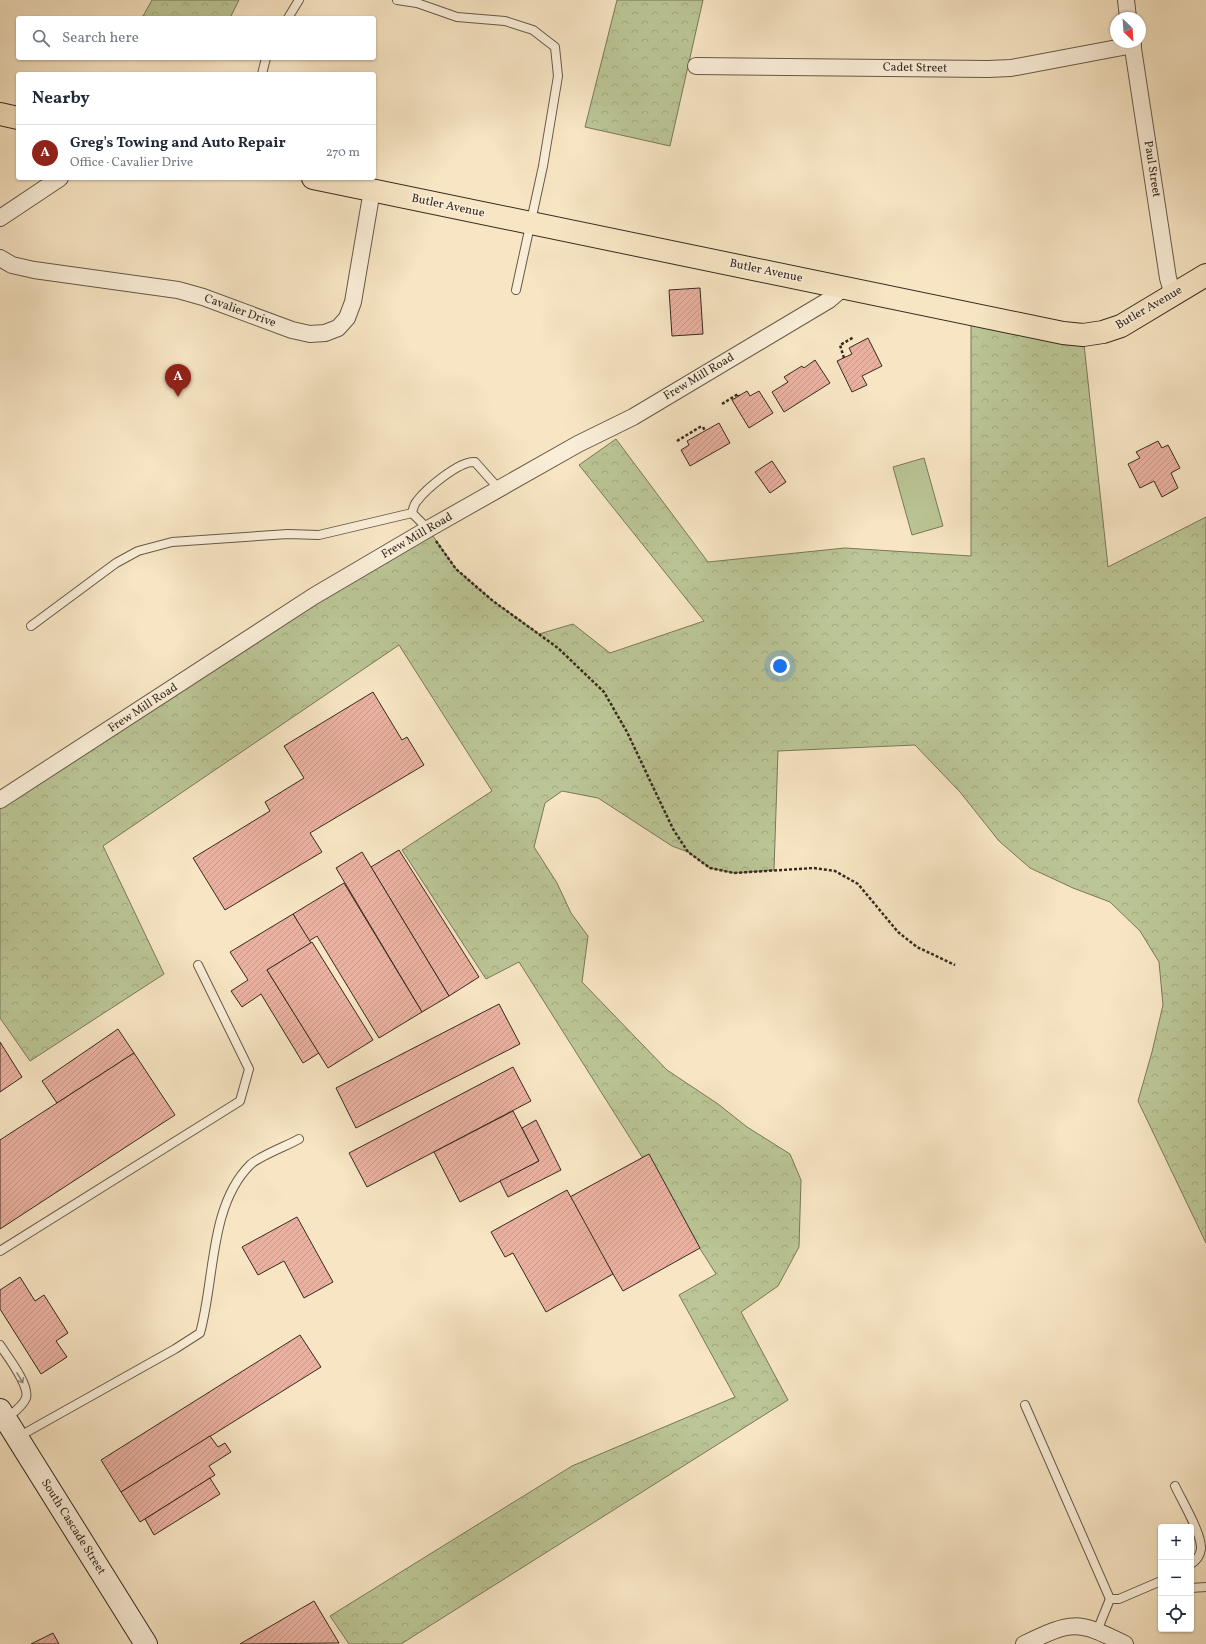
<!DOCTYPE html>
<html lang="en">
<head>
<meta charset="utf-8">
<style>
	:root { --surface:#fff; --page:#f6f6f7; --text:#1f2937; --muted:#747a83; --line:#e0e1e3; --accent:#8f2418 }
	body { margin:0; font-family:Vollkorn,serif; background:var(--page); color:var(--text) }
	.controls { position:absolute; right:12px; bottom:12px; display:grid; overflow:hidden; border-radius:4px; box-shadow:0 1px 3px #0004 }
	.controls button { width:36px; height:36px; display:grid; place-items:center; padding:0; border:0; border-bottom:1px solid var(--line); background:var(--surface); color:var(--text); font:20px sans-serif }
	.compass { position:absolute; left:1110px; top:12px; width:36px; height:36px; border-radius:50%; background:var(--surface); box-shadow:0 1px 3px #0004; rotate:155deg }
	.you { position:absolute; left:780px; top:666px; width:14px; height:14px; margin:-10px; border:3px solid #fff; border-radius:50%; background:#1a73e8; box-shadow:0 0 0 6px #1a73e833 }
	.badge { display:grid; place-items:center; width:26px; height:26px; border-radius:50%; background:var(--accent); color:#fff; font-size:13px; font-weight:700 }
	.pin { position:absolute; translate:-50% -33px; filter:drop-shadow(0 1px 2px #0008) }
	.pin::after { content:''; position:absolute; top:21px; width:14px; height:12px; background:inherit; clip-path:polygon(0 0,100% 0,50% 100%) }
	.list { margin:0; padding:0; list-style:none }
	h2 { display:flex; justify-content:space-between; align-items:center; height:52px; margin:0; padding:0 16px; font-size:17px }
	h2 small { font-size:13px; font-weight:400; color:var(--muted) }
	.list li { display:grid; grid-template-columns:26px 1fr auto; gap:12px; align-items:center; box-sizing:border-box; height:56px; padding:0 16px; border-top:1px solid var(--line) }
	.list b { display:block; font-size:15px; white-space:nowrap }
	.list p { margin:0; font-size:13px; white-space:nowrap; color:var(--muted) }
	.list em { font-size:13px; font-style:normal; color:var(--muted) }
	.icon { flex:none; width:22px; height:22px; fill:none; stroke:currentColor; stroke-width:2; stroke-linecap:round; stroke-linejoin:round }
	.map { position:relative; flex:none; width:1206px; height:1644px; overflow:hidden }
	.search { position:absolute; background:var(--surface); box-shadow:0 1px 3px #0004; left:16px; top:16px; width:360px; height:44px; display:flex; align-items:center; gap:10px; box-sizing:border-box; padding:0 14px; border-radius:4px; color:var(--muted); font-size:15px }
	.panel { position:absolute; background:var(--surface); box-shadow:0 1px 3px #0004; left:16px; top:72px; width:360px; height:108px; border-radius:4px }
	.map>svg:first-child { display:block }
</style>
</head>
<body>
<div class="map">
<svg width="1206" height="1644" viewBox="0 0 1206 1644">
	<defs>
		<pattern id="forest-crowns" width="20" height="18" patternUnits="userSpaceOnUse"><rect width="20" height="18" fill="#bbc595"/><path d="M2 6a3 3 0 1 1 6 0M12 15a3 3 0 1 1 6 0" fill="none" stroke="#a1a980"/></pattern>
		<pattern id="building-hatch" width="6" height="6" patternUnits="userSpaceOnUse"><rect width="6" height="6" fill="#eab1a0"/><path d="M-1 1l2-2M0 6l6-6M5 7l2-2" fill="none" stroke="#c9988a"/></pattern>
	</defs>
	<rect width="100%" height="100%" fill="#f7e5c3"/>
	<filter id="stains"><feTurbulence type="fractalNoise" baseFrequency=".005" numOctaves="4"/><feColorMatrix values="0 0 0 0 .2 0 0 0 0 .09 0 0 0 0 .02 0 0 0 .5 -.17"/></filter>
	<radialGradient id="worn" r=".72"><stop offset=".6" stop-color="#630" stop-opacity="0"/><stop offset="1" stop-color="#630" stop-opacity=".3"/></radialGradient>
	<polygon fill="#bbc595" stroke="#79785a" points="924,458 943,526 912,535 893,467"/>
	<g fill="url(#forest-crowns)" stroke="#79785a">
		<polygon points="152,0 239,0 230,18 157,18 143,16"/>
		<polygon points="617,0 703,0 670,146 585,127"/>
		<polygon points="971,314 1083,335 1108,567 1206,517 1206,1243 1138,1101 1152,1052 1163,1005 1159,962 1140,931 1110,902 1073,888 1030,868 999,841 960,792 915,745 778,751 774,870 734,873 710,868 688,852 672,846 598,798 562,791 545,803 534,847 557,883 571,913 588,936 582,982 667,1070 718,1104 747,1127 790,1154 801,1180 799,1247 778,1286 741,1312 788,1400 401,1644 349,1644 330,1616 572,1466 735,1397 679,1295 716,1274 519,962 486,979 402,850 492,791 399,645 103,846 164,974 30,1061 0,1018 0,800 428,529 456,569 493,601 539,634 573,624 610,653 704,621 579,465 616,439 708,562 845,548 971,556"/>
	</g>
	<g fill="url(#building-hatch)" stroke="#372a20">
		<polygon points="700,288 703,334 672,336 669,290"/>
		<polygon points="868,338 882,366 862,376 867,385 852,392 837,361 852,354 849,348"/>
		<polygon points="815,360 830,383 784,412 772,392 788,382 784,377 802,366 804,368"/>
		<polygon points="747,391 750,396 759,391 773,413 749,428 732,400"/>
		<polygon points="719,423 730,443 690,466 681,450 689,445 687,441"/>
		<polygon points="1158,441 1162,448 1168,445 1180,468 1171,473 1178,488 1162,497 1154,481 1140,488 1128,464 1140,458 1136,452"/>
		<polygon points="772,461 786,482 770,493 755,472"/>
		<polygon points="373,692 402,740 407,737 424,765 310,833 322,852 225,910 193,858 270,811 265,802 304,778 284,746"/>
		<polygon points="399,850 479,977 449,996 371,867"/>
		<polygon points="362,852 449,996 422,1012 336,868"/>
		<polygon points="344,883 422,1012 379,1038 317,936 309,941 293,914"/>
		<polygon points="293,914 311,943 267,970 319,1053 303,1063 261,994 242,1007 231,991 248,980 230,952"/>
		<polygon points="312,942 373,1040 328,1068 267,970"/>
		<polygon points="499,1004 520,1044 356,1128 336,1088"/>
		<polygon points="118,1029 134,1053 57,1103 42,1081"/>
		<polygon points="0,1042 22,1077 0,1092"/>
		<polygon points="134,1053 175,1115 0,1229 0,1140"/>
		<polygon points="513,1067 531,1101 367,1187 349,1153"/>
		<polygon points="513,1111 539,1161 460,1202 434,1152"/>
		<polygon points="536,1120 561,1170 508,1197 500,1181 539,1161 522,1128"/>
		<polygon points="649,1154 700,1248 623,1291 568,1198"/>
		<polygon points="567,1190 613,1274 546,1312 513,1253 505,1257 491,1232"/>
		<polygon points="297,1217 333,1282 304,1298 284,1261 258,1275 242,1247"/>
		<polygon points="20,1277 35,1301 44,1295 68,1333 56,1341 67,1357 41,1374 0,1309 0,1290"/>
		<polygon points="300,1335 321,1367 121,1492 101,1460"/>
		<polygon points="210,1436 218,1447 225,1443 231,1452 209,1466 215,1475 140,1522 121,1492"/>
		<polygon points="210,1478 220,1494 154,1535 145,1519"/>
		<polygon points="314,1601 339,1643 240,1644"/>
		<polygon points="53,1633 59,1644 31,1644"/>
	</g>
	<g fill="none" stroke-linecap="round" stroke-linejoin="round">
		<defs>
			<g id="lane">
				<polyline points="397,0 417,3 457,17 505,21 533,30 555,47 558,76 543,166 516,290"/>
				<polyline points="288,18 299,0"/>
				<polyline points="262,74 266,58"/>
				<path d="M 428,529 L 412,513 C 413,509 414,504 417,501 C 426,489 460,460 475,462 L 499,489"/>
				<polyline points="31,626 116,563 138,551 172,542 288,534 319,535 412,513"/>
				<polyline points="0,1251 240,1101 249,1069 198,965"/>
				<path d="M 0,1345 C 7,1356 30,1385 26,1398 C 23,1406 13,1413 6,1419"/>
				<polyline points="1025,1405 1110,1599"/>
				<path d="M 18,1437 L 175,1349 L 200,1333 C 215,1280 209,1206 250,1165 C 257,1157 289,1145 299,1139"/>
				<path d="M 1175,1486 C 1182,1501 1202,1534 1201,1549 C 1200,1555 1196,1561 1191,1564"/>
				<polyline points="1191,1588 1206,1587"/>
				<polyline points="1097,1631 1110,1599 1119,1599 1161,1581"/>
			</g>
			<g id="street">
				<polyline points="1126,0 1128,18"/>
				<polyline points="1132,42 1168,278 1173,295"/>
				<polyline points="696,66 988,69 1011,68 1133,45"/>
				<polyline points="0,218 60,178"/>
				<polyline points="0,258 12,265 34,270 178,290 203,297 292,330 310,334 325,333 338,328 347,318 353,302 372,190"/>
				<polyline points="0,800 314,596 428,529 578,444 633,417 829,300 843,288"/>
				<path d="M 1024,1644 C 1072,1621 1077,1620 1125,1644"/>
			</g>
			<polyline id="secondary" points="0,1410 146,1644"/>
			<g id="primary">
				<polyline points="0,114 18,118"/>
				<polyline points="313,178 1063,333 1083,335 1103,332 1121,326 1206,275"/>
			</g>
		</defs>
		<use href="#lane" stroke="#675949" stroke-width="10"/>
		<use href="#street" stroke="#675949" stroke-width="18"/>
		<use href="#secondary" stroke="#372a20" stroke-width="24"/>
		<use href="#primary" stroke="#372a20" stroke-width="24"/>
		<g stroke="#372a20" stroke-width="2.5" stroke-dasharray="3 2" stroke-linecap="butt">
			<polyline points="844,358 840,345 854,337"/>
			<polyline points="722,404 738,394 739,396"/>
			<polyline points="677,441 700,427 703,427 705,431"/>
			<polyline points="436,541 456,569 493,601 558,648 604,692 627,732 673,829 688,852 710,868 734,873 814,868 835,871 858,884 898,932 917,947 955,965"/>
		</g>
		<use href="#lane" stroke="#faeed8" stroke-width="8"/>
		<use href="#street" stroke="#faeed8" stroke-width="16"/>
		<use href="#secondary" stroke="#faeed8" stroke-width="22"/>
		<use href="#primary" stroke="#f7e5c3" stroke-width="22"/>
	</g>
	<defs><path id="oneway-shaft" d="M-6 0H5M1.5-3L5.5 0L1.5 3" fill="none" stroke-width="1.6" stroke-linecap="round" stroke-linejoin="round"/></defs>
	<use stroke="#988c7c" href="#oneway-shaft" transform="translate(20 1378) rotate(59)"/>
	<g text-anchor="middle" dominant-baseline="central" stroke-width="3.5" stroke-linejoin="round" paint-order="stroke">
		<g font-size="12" fill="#372a20" stroke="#faeed8">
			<text transform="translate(915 68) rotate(1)">Cadet Street</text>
			<text transform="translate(1152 169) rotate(81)">Paul Street</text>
			<text transform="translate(448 206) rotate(12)">Butler Avenue</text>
			<text transform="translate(766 271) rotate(12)">Butler Avenue</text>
			<text transform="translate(1149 308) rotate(-30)">Butler Avenue</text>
			<text transform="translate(240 311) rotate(20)">Cavalier Drive</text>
			<text transform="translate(699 377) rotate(-31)">Frew Mill Road</text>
			<text transform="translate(417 536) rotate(-30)">Frew Mill Road</text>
			<text transform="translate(143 708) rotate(-33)">Frew Mill Road</text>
			<text transform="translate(73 1527) rotate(58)">South Cascade Street</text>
		</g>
	</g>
	<rect width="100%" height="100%" filter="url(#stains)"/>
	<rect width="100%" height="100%" fill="url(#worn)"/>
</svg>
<div class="controls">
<button>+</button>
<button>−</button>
<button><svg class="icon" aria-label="locate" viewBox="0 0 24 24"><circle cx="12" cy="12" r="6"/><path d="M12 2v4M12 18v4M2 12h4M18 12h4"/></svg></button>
</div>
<svg class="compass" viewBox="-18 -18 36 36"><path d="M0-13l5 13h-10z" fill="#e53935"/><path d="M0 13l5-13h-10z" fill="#747a83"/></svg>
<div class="you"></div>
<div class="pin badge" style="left:178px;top:397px">A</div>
<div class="search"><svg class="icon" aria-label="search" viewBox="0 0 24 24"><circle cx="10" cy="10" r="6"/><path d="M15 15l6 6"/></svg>Search here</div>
<section class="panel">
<h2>Nearby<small></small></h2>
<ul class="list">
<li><span class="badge">A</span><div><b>Greg's Towing and Auto Repair</b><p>Office · Cavalier Drive</p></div><em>270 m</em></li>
</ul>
</section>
</div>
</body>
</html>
